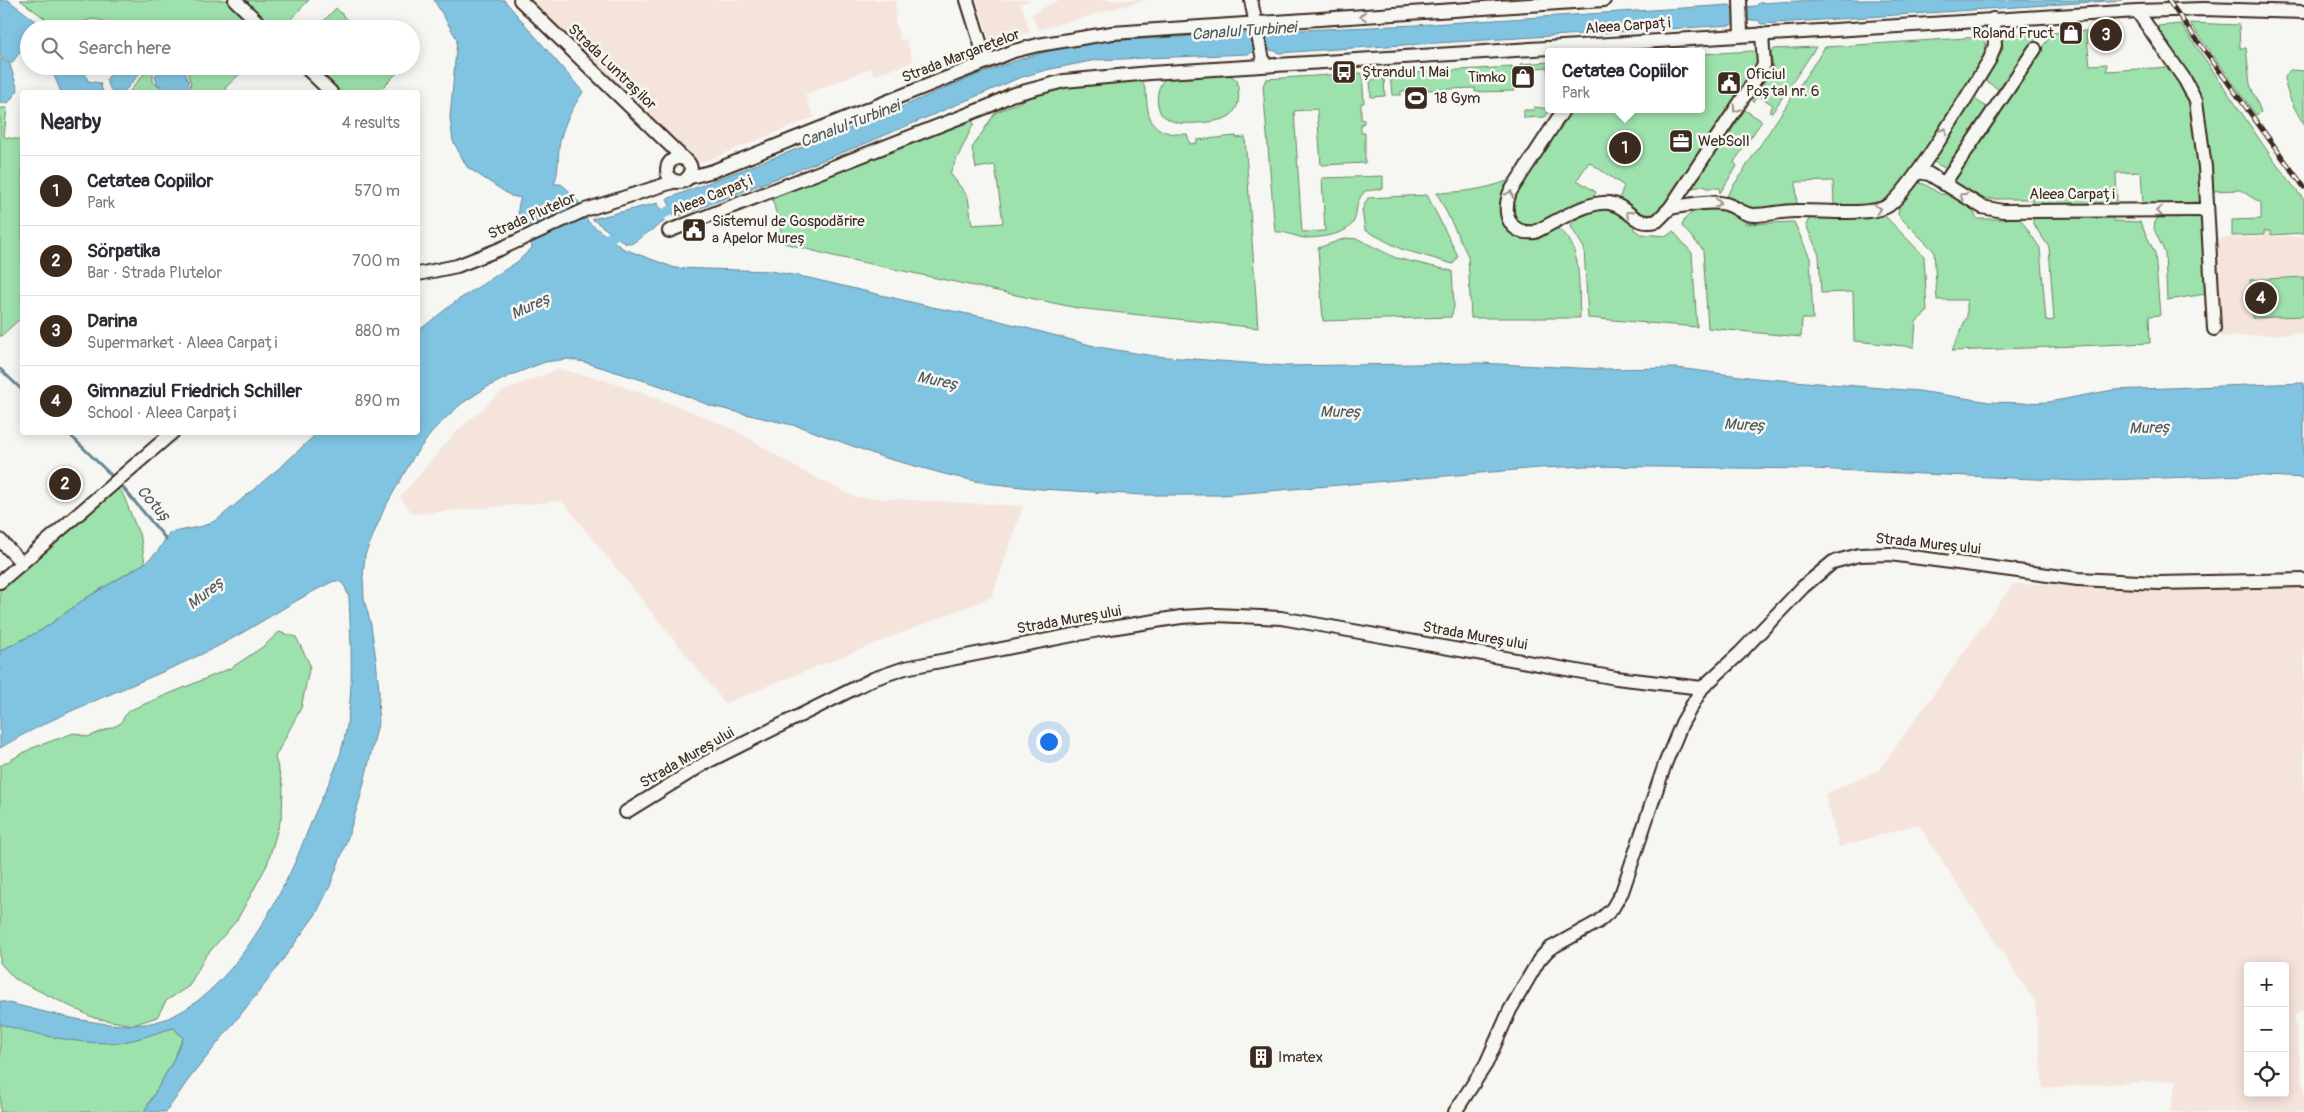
<!DOCTYPE html>
<html lang="en">
<head>
<meta charset="utf-8">
<style>
	:root { --surface:#fff; --page:#f7f7f7; --text:#2b2b33; --muted:#7c7c81; --line:#e1e1e2; --accent:#3b2a1e }
	body { margin:0; font-family:Pangolin,sans-serif; background:var(--page); color:var(--text) }
	.controls { position:absolute; right:15px; bottom:15px; display:grid; overflow:hidden; border-radius:5px; box-shadow:0 2px 12px #0003 }
	.controls button { width:45px; height:45px; display:grid; place-items:center; padding:0; border:0; border-bottom:1px solid var(--line); background:var(--surface); color:var(--text); font:25px sans-serif }
	.you { position:absolute; left:1048px; top:741px; width:18px; height:18px; margin:-12px; border:4px solid #fff; border-radius:50%; background:#1a73e8; box-shadow:0 0 0 8px #1a73e833 }
	.badge { display:grid; place-items:center; width:32px; height:32px; border-radius:50%; background:var(--accent); color:#fff; font-size:16px; font-weight:700 }
	.pin { position:absolute; translate:-50% -50%; border:2px solid #fff; box-shadow:0 1px 5px #0006 }
	.popup { position:absolute; left:1545px; top:48px; width:160px; height:65px; box-sizing:border-box; display:grid; place-content:center; border-radius:5px; background:var(--surface); filter:drop-shadow(0 1px 4px #0005); font-size:16px; white-space:nowrap; color:var(--muted) }
	.popup b { font-size:19px; color:var(--text) }
	.popup::after { content:''; position:absolute; left:50%; top:100%; margin-left:-10px; border:10px solid transparent; border-top-color:var(--surface) }
	.list { margin:0; padding:0; list-style:none }
	h2 { display:flex; justify-content:space-between; align-items:center; height:65px; margin:0; padding:0 20px; font-size:21px }
	h2 small { font-size:16px; font-weight:400; color:var(--muted) }
	.list li { display:grid; grid-template-columns:32px 1fr auto; gap:15px; align-items:center; box-sizing:border-box; height:70px; padding:0 20px; border-top:1px solid var(--line) }
	.list b { display:block; font-size:19px; white-space:nowrap }
	.list p { margin:0; font-size:16px; white-space:nowrap; color:var(--muted) }
	.list em { font-size:16px; font-style:normal; color:var(--muted) }
	.icon { flex:none; width:28px; height:28px; fill:none; stroke:currentColor; stroke-width:2; stroke-linecap:round; stroke-linejoin:round }
	.map { position:relative; flex:none; width:2304px; height:1112px; overflow:hidden }
	.search { position:absolute; background:var(--surface); box-shadow:0 2px 12px #0003; left:20px; top:20px; width:400px; height:55px; display:flex; align-items:center; gap:12px; box-sizing:border-box; padding:0 18px; border-radius:28px; color:var(--muted); font-size:19px }
	.panel { position:absolute; background:var(--surface); box-shadow:0 2px 12px #0003; left:20px; top:90px; width:400px; height:345px; border-radius:5px }
	.map>svg:first-child { display:block }
</style>
</head>
<body>
<div class="map">
<svg width="2304" height="1112" viewBox="0 0 2304 1112">
	<rect width="100%" height="100%" fill="#f6f6f2"/>
	<filter id="ink" filterUnits="userSpaceOnUse"><feTurbulence type="fractalNoise" baseFrequency=".02" numOctaves="2"/><feDisplacementMap in="SourceGraphic" scale="10" xChannelSelector="R" yChannelSelector="G"/><feConvolveMatrix kernelMatrix="1 2 1 2 8 2 1 2 1" color-interpolation-filters="sRGB"/></filter>
	<g filter="url(#ink)">
		<g fill="#f5e4dc" fill-rule="evenodd">
			<polygon points="529,0 895,0 897,13 894,15 900,40 906,39 913,62 874,75 871,68 805,95 814,117 698,164"/>
			<polygon points="976,0 1030,0 1021,4 1030,32 992,46"/>
			<polygon points="1059,0 1146,0 1038,30 1032,14"/>
			<polygon points="2265,232 2269,232 2270,237 2304,236 2304,333 2221,337 2216,238 2265,237"/>
			<polygon points="558,369 601,379 681,407 737,431 795,467 855,497 1023,506 992,597 725,703 562,501 413,514 400,497 455,433 501,392"/>
			<path d="M 2013,584 L 2304,586 L 2304,1010 L 2294,1016 L 2304,1088 L 2304,1112 L 2170,1112 L 2177,1080 L 2043,1088 L 2035,1002 L 1918,824 L 1839,847 L 1825,794 L 1879,770 ZM 2248,966 L 2285,966 L 2285,1093 L 2248,1093 Z"/>
		</g>
		<g fill="#9de1ac" stroke="#6c8665">
			<polygon points="20,0 309,0 281,29 130,29 128,25 93,19 73,24 51,23"/>
			<polygon points="336,8 356,29 316,29"/>
			<polygon points="2190,23 2239,25 2240,48 2246,48 2250,84 2261,112 2256,115"/>
			<polygon points="2181,24 2277,165 2304,200 2304,233 2271,235 2270,231 2264,231 2264,235 2232,236 2232,220 2261,219 2261,203 2240,190 2212,191 2206,119 2201,99 2157,29 2158,26"/>
			<polygon points="2086,31 2090,65 2107,64 2107,71 2169,67 2189,101 2194,121 2203,198 2200,202 2143,205 2141,172 2116,173 2117,205 2032,205 2032,199 1985,199 1953,182 2052,33"/>
			<polygon points="2040,33 1996,97 1994,96 1998,89 1986,81 1981,87 1979,86 2003,49 2002,40 2006,34"/>
			<path d="M 1981,37 C 1989,45 1986,52 1983,62 L 1919,160 L 1889,199 L 1882,204 L 1834,205 L 1833,181 L 1796,182 L 1797,206 L 1750,209 L 1726,197 L 1825,47 Z"/>
			<polygon points="1816,47 1772,113 1769,112 1773,105 1759,96 1754,102 1752,100 1773,69 1771,54 1774,49"/>
			<path d="M 1753,51 L 1757,54 L 1759,65 L 1663,211 C 1647,225 1633,212 1618,202 L 1624,186 L 1589,162 L 1577,180 L 1596,192 L 1593,198 L 1535,227 L 1528,228 L 1514,220 L 1510,202 L 1568,109 L 1701,109 L 1701,54 Z"/>
			<polygon points="1549,62 1549,83 1547,67 1536,68 1536,72 1530,72 1530,68 1520,68 1520,64"/>
			<polygon points="147,66 160,66 153,73 153,82 167,92 129,92 148,69"/>
			<polygon points="185,66 248,66 225,88 229,92 188,92 191,83"/>
			<polygon points="310,66 394,66 399,71 378,92 337,92"/>
			<polygon points="1512,67 1514,91 1475,92 1475,88 1401,91 1401,95 1392,95 1390,74"/>
			<path d="M 2290,70 L 2304,71 L 2304,125 C 2295,109 2287,96 2284,78 Z"/>
			<path d="M 1362,73 L 1364,103 L 1361,103 L 1361,119 L 1364,120 L 1364,123 L 1361,124 L 1361,133 L 1365,133 L 1365,163 L 1321,165 L 1317,109 L 1294,111 L 1302,232 L 1325,231 L 1322,178 L 1383,176 L 1383,189 L 1365,191 C 1353,205 1359,212 1353,223 C 1345,235 1319,238 1305,238 C 1295,237 1286,231 1275,232 L 1263,86 L 1266,79 Z"/>
			<path d="M 1228,74 L 1237,80 C 1239,91 1241,105 1232,114 C 1224,123 1190,124 1179,123 C 1172,122 1166,118 1161,114 C 1155,102 1156,86 1167,77 Z"/>
			<path d="M 1137,78 C 1158,88 1129,137 1187,134 L 1190,144 L 1197,143 L 1197,140 L 1236,136 L 1236,138 L 1245,137 L 1258,328 L 1077,308 L 833,256 L 784,243 L 771,194 L 969,117 L 974,123 L 950,173 L 968,197 L 972,225 L 1003,223 L 995,165 L 976,168 L 972,148 L 995,113 L 1041,92 L 1065,85 Z"/>
			<polygon points="1384,79 1385,96 1371,97 1370,80"/>
			<polygon points="1972,97 1989,109 1943,175 1946,169 1932,161"/>
			<polygon points="1534,107 1551,109 1545,117 1524,118 1524,110 1534,110"/>
			<polygon points="0,108 7,108 4,137 22,140 22,317 0,337"/>
			<polygon points="1745,110 1762,121 1734,162 1737,166 1720,193 1719,188 1706,188 1705,186 1691,188 1691,184 1713,151 1718,151"/>
			<path d="M 1507,181 L 1510,183 L 1506,225 C 1516,248 1539,236 1556,228 C 1584,240 1578,292 1580,318 L 1471,318 L 1468,256 L 1437,193 C 1462,192 1483,190 1507,181 Z"/>
			<path d="M 1918,183 L 1924,184 L 1940,194 L 1950,194 L 1972,208 L 1977,219 L 2007,219 L 2009,215 L 2017,214 L 2040,248 L 2046,321 L 2054,320 L 2049,247 L 2033,224 L 2033,218 L 2037,215 L 2110,215 L 2114,221 L 2140,222 L 2155,253 L 2160,315 L 2149,316 L 2150,343 L 1952,351 L 1967,316 L 1967,300 L 1937,300 L 1934,251 L 1898,215 C 1898,202 1908,190 1918,183 Z"/>
			<polygon points="1427,195 1458,256 1453,264 1401,249 1365,230 1362,210 1368,198"/>
			<polygon points="1611,208 1622,214 1634,224 1634,230 1641,234 1667,236 1673,231 1692,253 1697,327 1588,318 1584,248 1571,227 1573,220 1596,209"/>
			<path d="M 1725,208 L 1740,216 L 1746,224 L 1794,222 L 1810,258 L 1813,319 L 1802,319 L 1801,337 L 1708,328 L 1703,250 L 1682,226 C 1687,207 1709,209 1725,208 Z"/>
			<polygon points="1884,215 1924,256 1927,312 1916,322 1914,347 1854,341 1853,292 1821,293 1819,255 1806,225 1809,219 1814,216"/>
			<polygon points="2159,216 2200,216 2203,221 2206,294 2167,300 2165,253 2154,229 2155,222"/>
			<polygon points="1346,238 1358,239 1396,258 1452,271 1454,307 1451,317 1323,321 1318,248"/>
			<polygon points="2304,277 2304,316 2252,318 2250,280"/>
			<polygon points="117,488 122,492 141,539 145,563 86,598 42,630 0,651 0,587"/>
			<polygon points="279,632 296,637 310,665 301,708 275,757 283,786 282,815 267,865 237,920 205,957 189,986 166,1001 157,1017 133,1025 94,1018 15,979 0,963 0,766 32,748 74,733 88,737 120,724 128,711 231,668 264,646"/>
			<polygon points="0,1024 132,1040 158,1031 174,1028 183,1038 172,1063 144,1112 0,1112"/>
		</g>
		<g fill="#81c4e2" stroke="#658694">
			<polygon points="0,0 8,0 41,25 38,29 29,29 29,40 11,64 0,56"/>
			<path d="M 434,0 L 504,0 L 583,92 C 573,107 564,123 560,141 C 557,156 560,170 554,184 L 561,184 L 568,190 L 581,205 L 588,222 L 624,249 L 675,268 L 771,271 L 809,278 L 932,307 L 989,318 L 1098,347 L 1154,356 L 1285,366 L 1479,363 L 1598,369 L 1677,368 L 1756,378 L 1919,391 L 1990,402 L 2024,403 L 2049,402 L 2113,390 L 2304,383 L 2304,478 L 2247,475 L 2079,481 L 1813,469 L 1586,466 L 1539,468 L 1222,495 L 1144,495 L 1041,489 L 985,483 L 948,475 L 882,457 L 801,427 L 711,406 L 661,386 L 584,362 L 568,359 L 545,362 L 514,374 L 487,387 L 461,404 L 436,427 L 414,456 L 384,509 L 365,555 L 363,577 L 364,599 L 371,625 L 376,660 L 379,690 L 378,724 L 361,795 L 348,837 L 330,886 L 316,914 L 265,984 L 189,1079 L 166,1112 L 144,1112 L 172,1063 L 183,1038 L 174,1028 C 160,1031 147,1037 133,1040 C 94,1049 38,1035 0,1024 L 0,1001 C 45,1011 112,1033 156,1022 C 221,1005 270,917 296,860 C 302,846 307,832 313,818 C 323,794 337,770 343,744 C 355,697 351,646 349,597 L 345,587 L 341,582 L 334,581 C 289,602 249,632 204,653 C 136,686 64,709 0,748 L 0,651 L 42,630 L 86,598 L 145,563 L 158,551 L 169,533 L 203,526 L 217,520 L 284,464 L 317,433 L 418,432 L 418,331 L 455,302 L 517,262 L 532,248 C 530,229 511,218 521,198 L 511,196 L 467,167 L 453,141 L 450,118 L 457,39 Z"/>
			<path d="M 1818,0 L 2122,0 L 1761,24 L 1758,20 L 1733,22 L 1731,25 L 1321,50 L 1279,53 C 1272,48 1255,49 1249,54 L 1096,60 L 1046,70 L 1019,78 L 869,142 L 675,218 L 667,199 C 733,172 800,149 866,122 C 939,92 1011,55 1090,42 L 1246,33 L 1251,36 L 1273,34 L 1277,31 L 1415,25 L 1730,5 L 1732,8 L 1756,6 L 1759,3 Z"/>
			<polygon points="92,22 126,26 127,29 84,29 82,25"/>
			<polygon points="0,58 10,65 18,90 8,103 0,103"/>
			<polygon points="50,66 82,66 88,81 100,83 103,92 61,92"/>
			<polygon points="111,66 143,66 144,68 124,92 112,92 106,80 113,71"/>
			<polygon points="163,66 182,66 189,82 186,91 174,92 157,84 155,75 162,71"/>
			<polygon points="658,203 665,221 631,244 627,242 626,244 592,219"/>
		</g>
		<g fill="none" stroke-linecap="round" stroke-linejoin="round">
			<g stroke="#658694" stroke-width="3">
				<polyline points="0,369 22,390"/>
				<polyline points="67,432 115,479"/>
				<polyline points="119,483 166,539"/>
			</g>
			<g stroke="#81c4e2" stroke-width="10">
				<polyline points="651,219 683,205"/>
				<polyline points="598,246 604,240 626,230"/>
			</g>
			<defs>
				<g id="minor">
					<polyline points="235,0 265,29"/>
					<polyline points="520,0 683,158"/>
					<polyline points="967,0 986,61"/>
					<polyline points="1251,0 1264,65"/>
					<polyline points="1740,0 1741,35"/>
					<polyline points="2137,11 2185,80 2196,101 2205,167 2214,329"/>
					<polyline points="304,66 331,92"/>
					<path d="M 1564,109 L 1510,192 C 1502,214 1509,235 1535,232 C 1556,222 1586,201 1609,203 C 1630,206 1632,227 1657,221 L 1670,208 L 1759,74 L 1764,65 L 1762,34"/>
					<circle cx="679" cy="170" r="12"/>
					<polyline points="1918,172 1929,174 1982,207 2003,211 2207,210"/>
					<polyline points="687,178 713,171 1014,51 1038,45 1112,33 1604,0"/>
					<polyline points="1944,184 2035,49"/>
					<path d="M 1670,208 C 1688,205 1708,200 1726,204 C 1737,207 1743,215 1754,215 C 1768,215 1782,211 1795,211 C 1819,210 1866,216 1886,207 C 1908,197 1973,86 1990,59 L 1995,45 L 1993,19"/>
					<polyline points="669,231 989,106 1011,95 1064,81 1150,73 2137,11 2203,9 2304,12"/>
					<polyline points="418,274 457,266 500,249 585,210 676,181"/>
					<polyline points="0,540 22,563"/>
					<polyline points="0,582 173,432"/>
					<polyline points="626,812 707,762 873,679 905,668 1104,629 1181,617 1215,615 1281,618 1616,678 1702,688"/>
					<polyline points="1455,1112 1486,1064 1510,1010 1539,960 1549,949 1598,922 1612,909 1622,892 1665,764 1682,723 1702,688 1740,653 1803,587 1833,562 1859,555 1890,554 2078,579 2159,583 2304,580"/>
				</g>
			</defs>
			<use href="#minor" stroke="#3b2a1e" stroke-width="16"/>
			<use href="#minor" stroke="#f6f6f2" stroke-width="12"/>
			<defs>
				<polyline id="rail" points="2168,0 2304,187"/>
			</defs>
			<use href="#rail" stroke="#3b2a1e" stroke-width="5"/>
			<use href="#rail" stroke="#f6f6f2" stroke-width="3" stroke-dasharray="9" stroke-linecap="butt"/>
		</g>
		<defs><path id="oneway-chevron" d="M-2-3.5L2.5 0L-2 3.5" fill="none" stroke-width="1.6" stroke-linecap="round" stroke-linejoin="round" transform="scale(1.25)"/></defs>
		<g stroke="#989088">
			<use href="#oneway-chevron" transform="translate(1363 16) rotate(176)"/>
			<use href="#oneway-chevron" transform="translate(1736 109) rotate(124)"/>
			<use href="#oneway-chevron" transform="translate(1944 131) rotate(-57)"/>
			<use href="#oneway-chevron" transform="translate(1510 194) rotate(-67)"/>
			<use href="#oneway-chevron" transform="translate(1963 196) rotate(-149)"/>
			<use href="#oneway-chevron" transform="translate(1718 203) rotate(6)"/>
			<use href="#oneway-chevron" transform="translate(1878 209) rotate(-12)"/>
			<use href="#oneway-chevron" transform="translate(2159 211) rotate(179)"/>
			<use href="#oneway-chevron" transform="translate(1629 214) rotate(-144)"/>
		</g>
	</g>
	<defs>
		<symbol id="shop-square" viewBox="-11 -11 22 22"><rect x="-9" y="-9" width="18" height="18" rx="4" fill="#3b2a1e" stroke="#f6f6f2"/><path d="M-5-2.5h2.3a2.7 3.5 0 0 1 5.4 0H5L5.5 6h-11ZM-1.5-2.5h3a1.5 2.3 0 0 0-3 0Z" fill="#fff"/></symbol>
		<symbol id="bus-square" viewBox="-11 -11 22 22"><rect x="-9" y="-9" width="18" height="18" rx="4" fill="#3b2a1e" stroke="#f6f6f2"/><path d="M-5-6H5V4H4V6H2V4H-2V6H-4V4H-5ZM-3.5-4V0h7V-4ZM-3.5 1.2v1.5H-2V1.2ZM2 1.2v1.5H3.5V1.2Z" fill="#fff"/></symbol>
		<symbol id="civic-square" viewBox="-11 -11 22 22"><rect x="-9" y="-9" width="18" height="18" rx="4" fill="#3b2a1e" stroke="#f6f6f2"/><path d="M-.6-6.5H3V-4.5H.6V-3L4-1V1h2V6H-6V1h2V-1L-.6-3ZM-1.2 2.5V6h2.4V2.5Z" fill="#fff"/></symbol>
		<symbol id="stadium-square" viewBox="-11 -11 22 22"><rect x="-9" y="-9" width="18" height="18" rx="4" fill="#3b2a1e" stroke="#f6f6f2"/><path d="M0-5a6.5 5 0 1 0 0 10a6.5 5 0 1 0 0-10ZM-3.5-1.8h7v3.6h-7Z" fill="#fff"/></symbol>
		<symbol id="office-square" viewBox="-11 -11 22 22"><rect x="-9" y="-9" width="18" height="18" rx="4" fill="#3b2a1e" stroke="#f6f6f2"/><path d="M-6-3h4V-5.5h4V-3h4V5H-6ZM-1-4.5V-3h2v-1.5ZM-6 0V1H6V0Z" fill="#fff"/></symbol>
		<symbol id="building-square" viewBox="-11 -11 22 22"><rect x="-9" y="-9" width="18" height="18" rx="4" fill="#3b2a1e" stroke="#f6f6f2"/><path d="M-4-6H4V6H1V3H-1V6H-4ZM-2.5-4.3h1.7v1.8h-1.7ZM.8-4.3h1.7v1.8H.8ZM-2.5-1h1.7V.8h-1.7ZM.8-1h1.7V.8H.8Z" fill="#fff"/></symbol>
	</defs>
	<g fill-rule="evenodd">
		<use href="#shop-square" x="2057" y="19" width="28" height="28"/>
		<use href="#bus-square" x="1330" y="58" width="28" height="28"/>
		<use href="#shop-square" x="1509" y="63" width="28" height="28"/>
		<use href="#civic-square" x="1715" y="69" width="28" height="28"/>
		<use href="#stadium-square" x="1402" y="84" width="28" height="28"/>
		<use href="#office-square" x="1667" y="127" width="28" height="28"/>
		<use href="#civic-square" x="680" y="216" width="28" height="28"/>
		<use href="#building-square" x="1247" y="1043" width="28" height="28"/>
	</g>
	<g text-anchor="middle" dominant-baseline="central" stroke-width="5" stroke-linejoin="round" paint-order="stroke">
		<g font-size="15" fill="#3b2a1e" stroke="#f6f6f2">
			<text transform="translate(1628 26) rotate(-4)">Aleea Carpați</text>
			<text transform="translate(961 56) rotate(-21)">Strada Margaretelor</text>
			<text transform="translate(612 67) rotate(44)">Strada Luntrașilor</text>
			<text x="2072" y="194">Aleea Carpați</text>
			<text transform="translate(712 196) rotate(-22)">Aleea Carpați</text>
			<text transform="translate(532 216) rotate(-24)">Strada Plutelor</text>
			<text transform="translate(1928 544) rotate(6)">Strada Mureșului</text>
			<text transform="translate(1069 620) rotate(-10)">Strada Mureșului</text>
			<text transform="translate(1475 636) rotate(10)">Strada Mureșului</text>
			<text transform="translate(687 758) rotate(-30)">Strada Mureșului</text>
		</g>
		<g font-size="15" fill="#3b2a1e" stroke="#f6f6f2" text-anchor="start">
			<text x="2054" y="33" text-anchor="end">Roland Fruct</text>
			<text x="1362" y="72">Ștrandul 1 Mai</text>
			<text x="1746" y="74">Oficiul<tspan x="1746" dy="17">Poștal nr. 6</tspan></text>
			<text x="1506" y="77" text-anchor="end">Timko</text>
			<text x="1434" y="98">18 Gym</text>
			<text x="1698" y="141">WebSoll</text>
			<text x="712" y="221">Sistemul de Gospodărire<tspan x="712" dy="17">a Apelor Mureș</tspan></text>
			<text x="1278" y="1057">Imatex</text>
		</g>
		<g font-size="16" font-style="italic" fill="#505859" stroke="#f6f6f2">
			<text transform="translate(1244 31) rotate(-4)">Canalul Turbinei</text>
			<text transform="translate(850 124) rotate(-21)">Canalul Turbinei</text>
			<text transform="translate(531 306) rotate(-25)">Mureș</text>
			<text transform="translate(938 381) rotate(11)">Mureș</text>
			<text x="1341" y="412">Mureș</text>
			<text transform="translate(1745 425) rotate(3)">Mureș</text>
			<text transform="translate(2150 428) rotate(-2)">Mureș</text>
			<text transform="translate(154 504) rotate(49)">Cotuș</text>
			<text transform="translate(206 593) rotate(-38)">Mureș</text>
		</g>
	</g>
</svg>
<div class="controls">
<button>+</button>
<button>−</button>
<button><svg class="icon" aria-label="locate" viewBox="0 0 24 24"><circle cx="12" cy="12" r="6"/><path d="M12 2v4M12 18v4M2 12h4M18 12h4"/></svg></button>
</div>
<div class="you"></div>
<div class="pin badge" style="left:1625px;top:148px">1</div>
<div class="popup"><b>Cetatea Copiilor</b>Park</div>
<div class="pin badge" style="left:65px;top:484px">2</div>
<div class="pin badge" style="left:2106px;top:35px">3</div>
<div class="pin badge" style="left:2261px;top:298px">4</div>
<div class="search"><svg class="icon" aria-label="search" viewBox="0 0 24 24"><circle cx="10" cy="10" r="6"/><path d="M15 15l6 6"/></svg>Search here</div>
<section class="panel">
<h2>Nearby<small>4 results</small></h2>
<ul class="list">
<li><span class="badge">1</span><div><b>Cetatea Copiilor</b><p>Park</p></div><em>570 m</em></li>
<li><span class="badge">2</span><div><b>Sörpatika</b><p>Bar · Strada Plutelor</p></div><em>700 m</em></li>
<li><span class="badge">3</span><div><b>Darina</b><p>Supermarket · Aleea Carpați</p></div><em>880 m</em></li>
<li><span class="badge">4</span><div><b>Gimnaziul Friedrich Schiller</b><p>School · Aleea Carpați</p></div><em>890 m</em></li>
</ul>
</section>
</div>
</body>
</html>
